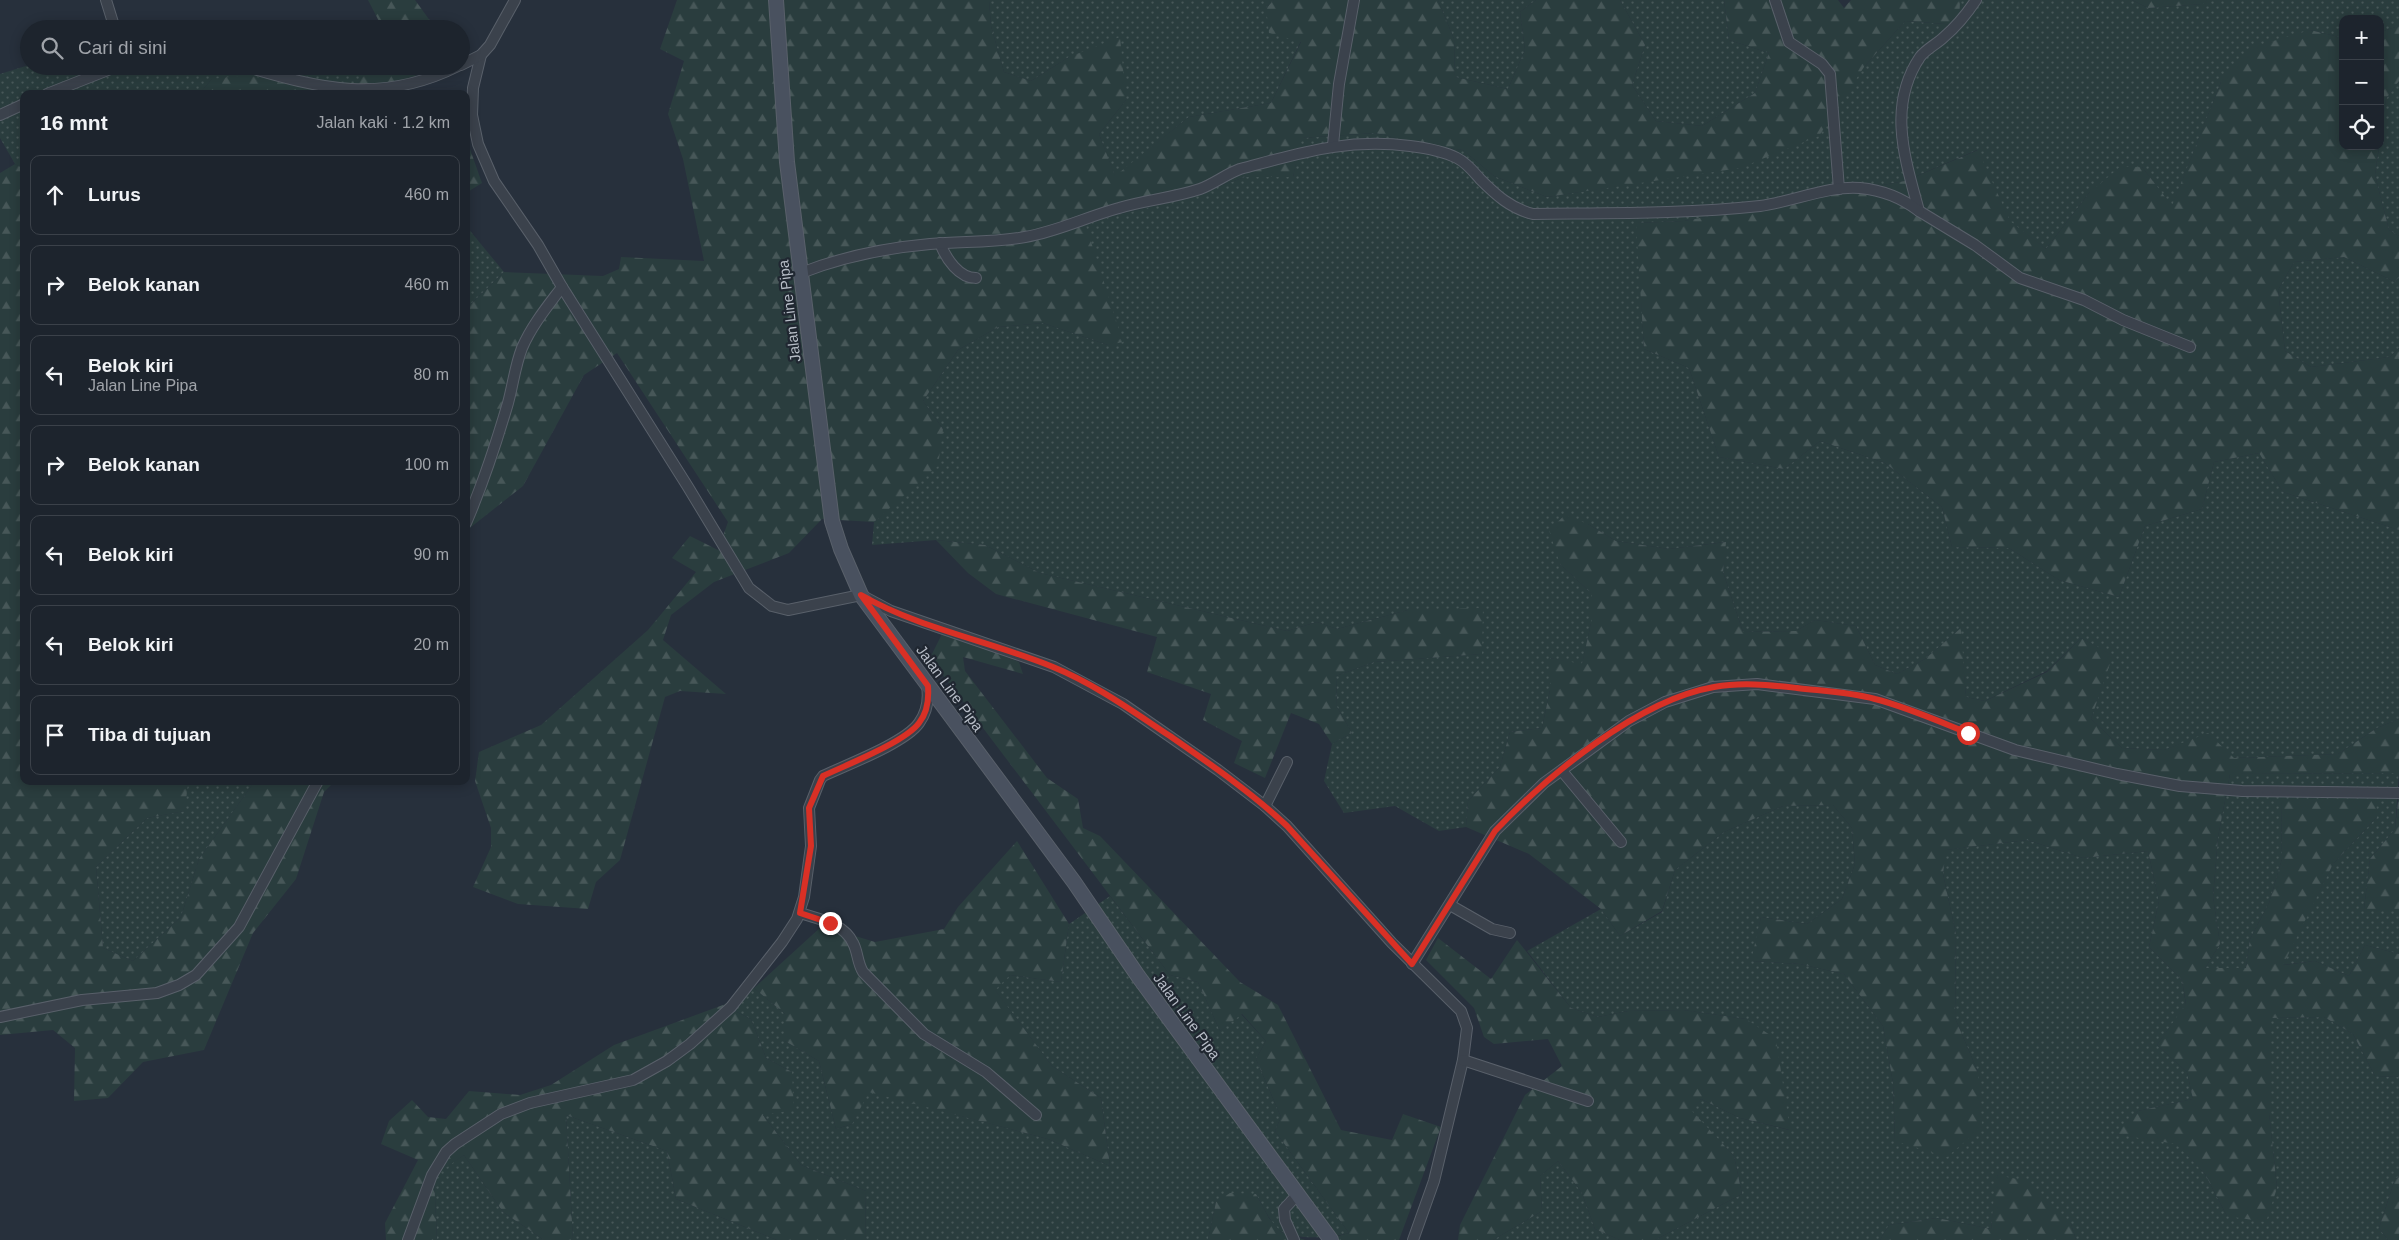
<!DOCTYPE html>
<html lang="id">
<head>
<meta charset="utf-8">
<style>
	:root { --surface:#1d242d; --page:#252c35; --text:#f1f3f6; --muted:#a0a4aa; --line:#3b4149 }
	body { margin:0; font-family:Arial,sans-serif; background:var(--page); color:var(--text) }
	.controls { position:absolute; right:15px; top:15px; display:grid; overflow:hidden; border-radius:10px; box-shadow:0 2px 12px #0003 }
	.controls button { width:45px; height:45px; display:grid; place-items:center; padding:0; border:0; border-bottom:1px solid var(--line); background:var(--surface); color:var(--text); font:25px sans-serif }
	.stop { position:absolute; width:15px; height:15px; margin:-11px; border:4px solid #d93025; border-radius:50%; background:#fff }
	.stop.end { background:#d93025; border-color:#fff; box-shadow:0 1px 5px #0008 }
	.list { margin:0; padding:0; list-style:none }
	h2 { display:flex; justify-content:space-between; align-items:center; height:65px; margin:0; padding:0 20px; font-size:21px }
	h2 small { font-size:16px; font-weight:400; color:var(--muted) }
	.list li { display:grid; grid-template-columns:32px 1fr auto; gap:15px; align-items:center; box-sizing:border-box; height:80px; margin:0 10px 10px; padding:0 10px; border:1px solid var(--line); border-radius:10px }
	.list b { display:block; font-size:19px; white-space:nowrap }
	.list p { margin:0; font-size:16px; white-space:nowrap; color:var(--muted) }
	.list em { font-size:16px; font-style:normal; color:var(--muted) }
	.icon { flex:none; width:28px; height:28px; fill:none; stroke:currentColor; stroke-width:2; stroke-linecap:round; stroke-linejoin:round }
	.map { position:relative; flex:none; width:2399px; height:1240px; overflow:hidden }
	.search { position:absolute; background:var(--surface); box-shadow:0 2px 12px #0003; left:20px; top:20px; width:450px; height:55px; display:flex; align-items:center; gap:12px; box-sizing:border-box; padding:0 18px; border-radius:28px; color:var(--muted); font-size:19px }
	.panel { position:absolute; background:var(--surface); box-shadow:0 2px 12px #0003; left:20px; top:90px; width:450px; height:695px; border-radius:10px }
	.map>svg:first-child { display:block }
</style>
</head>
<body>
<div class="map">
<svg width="2399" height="1240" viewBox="0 0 2399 1240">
	<defs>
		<pattern id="grass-dots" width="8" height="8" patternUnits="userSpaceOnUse" patternTransform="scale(1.25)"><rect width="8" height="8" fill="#2a3d3e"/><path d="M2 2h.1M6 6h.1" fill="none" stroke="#475758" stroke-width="1.8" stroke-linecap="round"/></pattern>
		<pattern id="forest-firs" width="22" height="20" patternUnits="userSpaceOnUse" patternTransform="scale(1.25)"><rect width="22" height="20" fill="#2a3d3e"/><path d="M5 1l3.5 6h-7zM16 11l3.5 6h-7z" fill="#475758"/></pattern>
	</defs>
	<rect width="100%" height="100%" fill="#27303c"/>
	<g fill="url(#grass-dots)">
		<polygon points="989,0 1274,0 1266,8 1301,41 1271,103 1189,117 1115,177 1099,134 1126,100 1069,57 1031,81 1004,72 991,26"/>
		<polygon points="1438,0 1536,0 1520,12 1525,50 1508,89 1455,77 1454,39"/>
		<polygon points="1620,0 1724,0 1729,40 1769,53 1755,93 1702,126 1656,121 1632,85 1645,45"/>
		<polygon points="1960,0 2132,0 2148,8 2202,4 2207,0 2399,0 2399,26 2380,32 2380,19 2343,19 2343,38 2310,30 2221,82 2172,207 2142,167 2089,193 2046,249 2010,222 1977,150 1905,181 1684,221 1637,223 1644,349 1689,368 1719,457 1784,469 1820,441 1885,463 1942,507 1952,547 2009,548 2059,580 2119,597 2145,526 2202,509 2214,462 2259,453 2283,492 2399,530 2399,719 2377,728 2338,754 2233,758 2208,734 2164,750 2122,748 2091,719 2112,655 2081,638 2047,671 1985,701 1966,697 1960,629 1925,659 1897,674 1875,665 1856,626 1815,620 1796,631 1743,632 1723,572 1725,542 1669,549 1616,541 1588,524 1560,564 1591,593 1591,623 1582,665 1550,658 1550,690 1542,728 1510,732 1500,767 1468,801 1466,827 1439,831 1395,806 1344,813 1324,781 1332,744 1352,733 1337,707 1336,676 1374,662 1481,654 1408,610 1337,629 1317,622 1287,631 1040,573 985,545 936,540 872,545 874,522 903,495 943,429 923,401 958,350 998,327 1043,323 1108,345 1085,223 1183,199 1245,177 1293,177 1301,138 1375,133 1426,145 1463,150 1494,176 1547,197 1617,186 1864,67 1905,21 1958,25"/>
		<polygon points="190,25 215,29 164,29"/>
		<polygon points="29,65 355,66 366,69 353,94 330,94 212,79 199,94 24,94 24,169 15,164 0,138 0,74"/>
		<polygon points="2399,81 2399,236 2389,230 2375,175 2386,99"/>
		<polygon points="466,226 504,272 470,305 466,306"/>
		<polygon points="2344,257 2395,282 2399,276 2399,348 2390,357 2311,367 2285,351 2278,290 2294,262"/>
		<polygon points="2399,773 2395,829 2370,859 2364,909 2399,909 2399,954 2365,945 2349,976 2315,961 2282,965 2333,864 2377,817 2281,801 2282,859 2269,903 2250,939 2246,968 2205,968 2220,944 2213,897 2218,837 2230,774"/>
		<polygon points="188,781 255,781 199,859 181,917 133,961 103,948 96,867 147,818 184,811"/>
		<polygon points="1833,805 1852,828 1855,864 1842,899 1807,924 1761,917 1752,961 1800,964 1844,974 1883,1026 1893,1083 1895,1141 1978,1072 1955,1018 1956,934 1943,874 1945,850 2027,840 2083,858 2148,851 2159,901 2149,947 2182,980 2186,1005 2157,1045 2187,1072 2193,1099 2138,1111 2116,1134 2176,1143 2205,1174 2227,1216 2277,1188 2269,1113 2269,1018 2324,1017 2353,1034 2375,1076 2399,1077 2399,1177 2395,1179 2379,1228 2388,1240 2076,1240 2071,1224 1997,1175 1991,1229 1937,1218 1889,1225 1880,1240 1655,1240 1742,1194 1734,1156 1691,1111 1701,1099 1740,1118 1789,1130 1746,1019 1683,1010 1628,1011 1598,1017 1571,1008 1527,951 1601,909 1620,936 1662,912 1675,870 1724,832 1783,806"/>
		<path d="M 1110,896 L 1170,975 L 1198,982 L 1220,1031 L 1241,1014 L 1266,1041 L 1256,1059 L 1281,1117 L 1275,1131 L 1349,1233 C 1330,1238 1297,1240 1280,1231 C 1269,1221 1263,1206 1256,1194 L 1216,1202 L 1208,1240 L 865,1240 L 866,1191 L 801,1165 L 763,1115 L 792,1072 L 766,1058 L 751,1019 L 723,1005 L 754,988 L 785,1014 L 785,1041 L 819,1061 L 836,1129 L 852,1124 L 868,1091 L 1048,1139 L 1110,1166 L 1101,1098 L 1052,1066 L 994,989 L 1010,975 L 1061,982 L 1069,924 Z"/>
		<polygon points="566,1115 667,1151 676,1199 777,1240 573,1240"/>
		<polygon points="464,1155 503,1212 544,1240 437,1240 434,1175"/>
		<polygon points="1558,1161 1582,1193 1595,1229 1620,1240 1493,1240 1542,1211 1540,1176"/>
	</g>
	<g fill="url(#forest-firs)">
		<polygon points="368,0 415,0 436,29 383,29"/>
		<polygon points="677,0 989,0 991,26 1004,72 1031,81 1069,57 1120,37 1126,100 1099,134 1115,176 1189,117 1271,103 1301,42 1269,33 1266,8 1274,0 1438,0 1454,39 1455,77 1508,89 1525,50 1520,12 1536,0 1620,0 1645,45 1632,85 1656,121 1702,126 1755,93 1769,53 1729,40 1724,0 1838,0 1844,8 1851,0 1960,0 1959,25 1905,21 1864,67 1819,136 1740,168 1547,197 1494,176 1463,150 1426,145 1375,133 1302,138 1293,177 1245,177 1183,199 1085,223 1123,342 1108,345 1043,323 998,327 958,350 923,401 943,429 938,466 874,522 822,519 789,553 714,582 671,615 663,640 726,694 680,691 665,697 620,860 596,882 588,909 518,904 473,887 491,847 491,828 475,781 479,752 541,725 648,630 696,572 672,558 690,536 718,550 728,522 617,353 584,375 523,486 466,531 466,306 470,305 504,272 603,276 619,269 621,257 704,261 683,159 668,114 684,61 660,49"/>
		<polygon points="2132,0 2207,0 2203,4 2148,8"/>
		<polygon points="2399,26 2399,81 2386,99 2380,140 2380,32"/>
		<polygon points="2310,30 2343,38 2343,146 2379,146 2375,175 2389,230 2399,236 2399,276 2395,282 2344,257 2294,262 2278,290 2285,351 2311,367 2390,357 2399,348 2399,530 2283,492 2259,453 2214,462 2202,509 2145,526 2119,597 2059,580 2009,548 1952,547 1942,507 1885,463 1820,441 1784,469 1719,457 1689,368 1644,349 1636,223 1684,221 1905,181 1978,150 2010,221 2046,249 2089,193 2120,167 2142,167 2172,206 2221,82 2253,47"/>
		<polygon points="367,66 427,66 394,94 353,94"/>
		<polygon points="248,75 330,94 199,94 212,79"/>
		<polygon points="466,138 482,183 466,193"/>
		<polygon points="15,164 24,169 24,781 188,781 185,811 147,818 96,867 103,948 133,961 181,917 199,859 255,781 335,781 324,792 296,879 253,933 204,1050 143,1062 108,1098 74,1101 75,1048 53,1030 0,1035 0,173"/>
		<polygon points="1565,515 1588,524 1616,541 1669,549 1726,542 1723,572 1743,632 1796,631 1815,620 1856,626 1875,665 1897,674 1925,659 1961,628 1966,697 1985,701 2047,672 2081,638 2113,655 2091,719 2122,748 2164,750 2208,733 2234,758 2338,754 2377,728 2399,719 2399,773 2230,774 2218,837 2213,897 2220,944 2205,968 2246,968 2250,939 2269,903 2282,859 2281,801 2376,801 2377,817 2333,864 2283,965 2315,961 2349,976 2365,945 2399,954 2399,1077 2375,1076 2353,1034 2324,1017 2269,1018 2269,1112 2277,1188 2266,1222 2227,1216 2205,1174 2176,1144 2115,1134 2138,1111 2193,1099 2187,1072 2157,1045 2186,1004 2182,980 2149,947 2159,901 2148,851 2083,858 2027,840 1946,850 1943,874 1956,934 1955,1018 1978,1072 1982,1127 1947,1157 1895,1141 1893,1083 1883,1026 1844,974 1800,964 1751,961 1761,917 1807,924 1842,899 1855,864 1852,828 1833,805 1783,806 1724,832 1675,870 1662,911 1620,936 1601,909 1529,854 1466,827 1468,801 1500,767 1510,732 1542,728 1550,690 1550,658 1582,664 1591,623 1591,593 1560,564 1549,530"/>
		<polygon points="936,540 985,545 1040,573 1287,631 1317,622 1337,629 1408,610 1483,608 1482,654 1374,662 1336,676 1337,707 1352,733 1332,744 1319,724 1291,713 1265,778 1234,763 1242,741 1203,720 1211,694 1147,672 1157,637 996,594 968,573"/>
		<polygon points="943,632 1019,662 1023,674 963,657 965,671 1047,778 1078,799 1083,828 1100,836 1240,982 1278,1005 1341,1130 1392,1140 1403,1114 1441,1127 1399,1240 1324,1240 1349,1233 1275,1131 1281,1117 1256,1059 1266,1041 1242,1014 1220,1031 1198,982 1170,975 930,658"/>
		<polygon points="2399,792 2399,909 2364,909 2370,859 2395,829"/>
		<polygon points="1017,841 1069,924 1061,982 1010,975 995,990 1052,1066 1101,1098 1110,1166 1048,1139 869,1092 852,1124 836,1129 819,1061 785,1041 785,1014 754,988 822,926 875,942 944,929 958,907"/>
		<polygon points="1438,938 1491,979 1517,940 1571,1008 1598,1017 1628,1011 1683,1010 1746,1019 1776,1039 1790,1130 1740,1118 1701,1099 1692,1111 1734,1156 1742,1194 1655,1240 1620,1240 1595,1229 1582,1193 1558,1161 1540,1176 1542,1211 1493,1240 1458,1240 1460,1225 1525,1095 1562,1066 1548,1039 1494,1044 1484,1037 1474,1008 1426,960"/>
		<polygon points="723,1005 751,1019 766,1058 792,1072 794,1110 763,1115 801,1165 866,1191 865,1240 777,1240 676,1199 667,1151 566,1115 573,1240 544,1240 503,1212 464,1155 434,1176 437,1240 386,1240 385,1223 418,1160 381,1144 389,1121 412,1100 428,1117 446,1119 469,1091 520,1095 551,1085 614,1045"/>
		<polygon points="1996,1175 2028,1181 2071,1224 2076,1240 1880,1240 1889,1225 1937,1218 1991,1229"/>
		<polygon points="2399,1177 2399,1240 2388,1240 2379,1228 2395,1179"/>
		<polygon points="1230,1193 1256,1194 1269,1218 1281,1232 1305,1240 1208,1240 1216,1202"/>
	</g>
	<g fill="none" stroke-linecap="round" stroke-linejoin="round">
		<defs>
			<g id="street">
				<polyline points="106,0 115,29"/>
				<polyline points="1775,0 1789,42 1822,64 1830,74 1839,189"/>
				<path d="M 1976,0 C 1966,15 1957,26 1944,37 C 1937,44 1926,49 1920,57 C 1887,106 1905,159 1919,211 L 1975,245 L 2020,278 L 2084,300 L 2123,320 L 2190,347"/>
				<polyline points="481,55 473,88 472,115 478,144 494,181 538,245 562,287 688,487 749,588 772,606 788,610 861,595 891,611 1054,667 1123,704 1218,770 1265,806 1287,826 1392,943 1461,1011 1467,1028 1463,1060 1434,1181 1413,1240"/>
				<polyline points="461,65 481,55 490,45 515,0"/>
				<path d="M 244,66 C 321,89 382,104 458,66"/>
				<polyline points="47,94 118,66"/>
				<polyline points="0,115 24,104"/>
				<polyline points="1333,145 1339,84 1354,0"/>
				<path d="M 940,243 C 946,259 959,278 976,278"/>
				<path d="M 801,273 C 844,256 885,248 930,244 C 962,241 993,243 1025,237 C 1059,231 1086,217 1119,208 C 1145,200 1173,198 1200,189 C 1214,184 1226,174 1240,169 C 1301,153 1346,138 1410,146 C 1426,148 1443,151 1457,158 C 1467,163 1473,171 1480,179 C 1496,195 1510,208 1533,214 C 1609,213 1685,214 1760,206 C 1791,202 1831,185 1860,188 C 1882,190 1902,198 1919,211"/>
				<path d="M 466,523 C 483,484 496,444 508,403 C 513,385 515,366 522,348 C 532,325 547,307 562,287"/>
				<polyline points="1562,771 1621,842"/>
				<polyline points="1265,806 1287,762"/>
				<polyline points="1450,905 1492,929 1510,933"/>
				<path d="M 800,913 C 818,919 844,923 853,943 C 858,952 857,962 863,972 L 924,1034 L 986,1072 L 1036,1115"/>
				<polyline points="1412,964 1495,831 1544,783 1629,721 1665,702 1713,687 1757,684 1875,699 2015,750 2117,774 2180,786 2242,791 2399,793"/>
				<polyline points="0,1017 82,1000 157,993 179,985 196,975 239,927 318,781"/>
				<polyline points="1463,1060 1588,1101"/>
				<path d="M 408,1240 L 432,1175 L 446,1152 L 455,1144 L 501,1114 L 530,1103 L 633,1080 L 667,1061 L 690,1044 L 731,1007 L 782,942 L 797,919 L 804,897 L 811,846 L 809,808 L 820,780 L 823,776 C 846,765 905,743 919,723 C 927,712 929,699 927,686"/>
				<polyline points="1294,1240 1285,1220 1284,1209 1298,1194"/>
			</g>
			<polyline id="secondary" points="776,0 787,162 832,521 841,549 861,595 1074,882 1138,976 1331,1240"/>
		</defs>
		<use href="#street" stroke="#59606a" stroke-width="12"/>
		<use href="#secondary" stroke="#59606a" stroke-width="16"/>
		<use href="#street" stroke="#3b424c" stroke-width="10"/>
		<use href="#secondary" stroke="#49515f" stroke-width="14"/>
	</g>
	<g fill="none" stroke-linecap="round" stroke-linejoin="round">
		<path stroke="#d93025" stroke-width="6" d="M 830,923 L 800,913 L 811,846 L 809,808 L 823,776 C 846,765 905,742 919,723 C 927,713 929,699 928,686 L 861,595 C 920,629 990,641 1053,667 C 1095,684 1132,711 1170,736 C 1210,764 1251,792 1287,826 L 1412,964 L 1495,831 C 1547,776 1638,700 1714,687 C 1742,682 1769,685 1797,688 C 1823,691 1850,692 1875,699 C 1907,707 1938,721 1968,733"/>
	</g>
	<g text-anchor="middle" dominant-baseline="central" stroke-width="4.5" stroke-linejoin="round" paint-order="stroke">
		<g font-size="15" fill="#b7bdc7" stroke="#202731">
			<text transform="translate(789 311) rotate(-97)">Jalan Line Pipa</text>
			<text transform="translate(950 688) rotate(54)">Jalan Line Pipa</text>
			<text transform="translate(1187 1016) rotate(54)">Jalan Line Pipa</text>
		</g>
	</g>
</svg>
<div class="controls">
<button>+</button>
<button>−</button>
<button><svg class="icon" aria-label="locate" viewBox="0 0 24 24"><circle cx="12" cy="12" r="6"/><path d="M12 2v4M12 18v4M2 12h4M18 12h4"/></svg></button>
</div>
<div class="stop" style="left:1968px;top:733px"></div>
<div class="stop end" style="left:830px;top:923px"></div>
<div class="search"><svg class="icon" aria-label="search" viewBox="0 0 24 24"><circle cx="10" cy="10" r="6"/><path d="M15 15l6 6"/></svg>Cari di sini</div>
<section class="panel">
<h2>16 mnt<small>Jalan kaki · 1.2 km</small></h2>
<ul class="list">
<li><svg class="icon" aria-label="ahead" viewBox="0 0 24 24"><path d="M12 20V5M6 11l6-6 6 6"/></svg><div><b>Lurus</b></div><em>460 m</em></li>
<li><svg class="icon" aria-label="right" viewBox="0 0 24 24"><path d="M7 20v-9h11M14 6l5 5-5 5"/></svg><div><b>Belok kanan</b></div><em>460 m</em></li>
<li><svg class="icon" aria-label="left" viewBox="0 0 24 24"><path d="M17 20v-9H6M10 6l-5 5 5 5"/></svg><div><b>Belok kiri</b><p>Jalan Line Pipa</p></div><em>80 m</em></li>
<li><svg class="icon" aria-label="right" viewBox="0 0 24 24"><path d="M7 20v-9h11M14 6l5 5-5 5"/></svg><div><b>Belok kanan</b></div><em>100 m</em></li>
<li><svg class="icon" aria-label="left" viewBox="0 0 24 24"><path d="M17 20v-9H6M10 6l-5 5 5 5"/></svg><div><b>Belok kiri</b></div><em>90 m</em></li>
<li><svg class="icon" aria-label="left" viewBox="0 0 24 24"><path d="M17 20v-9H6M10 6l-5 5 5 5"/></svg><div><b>Belok kiri</b></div><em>20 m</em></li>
<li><svg class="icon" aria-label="arrive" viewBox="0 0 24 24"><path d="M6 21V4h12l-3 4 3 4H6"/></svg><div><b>Tiba di tujuan</b></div></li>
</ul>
</section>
</div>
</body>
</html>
